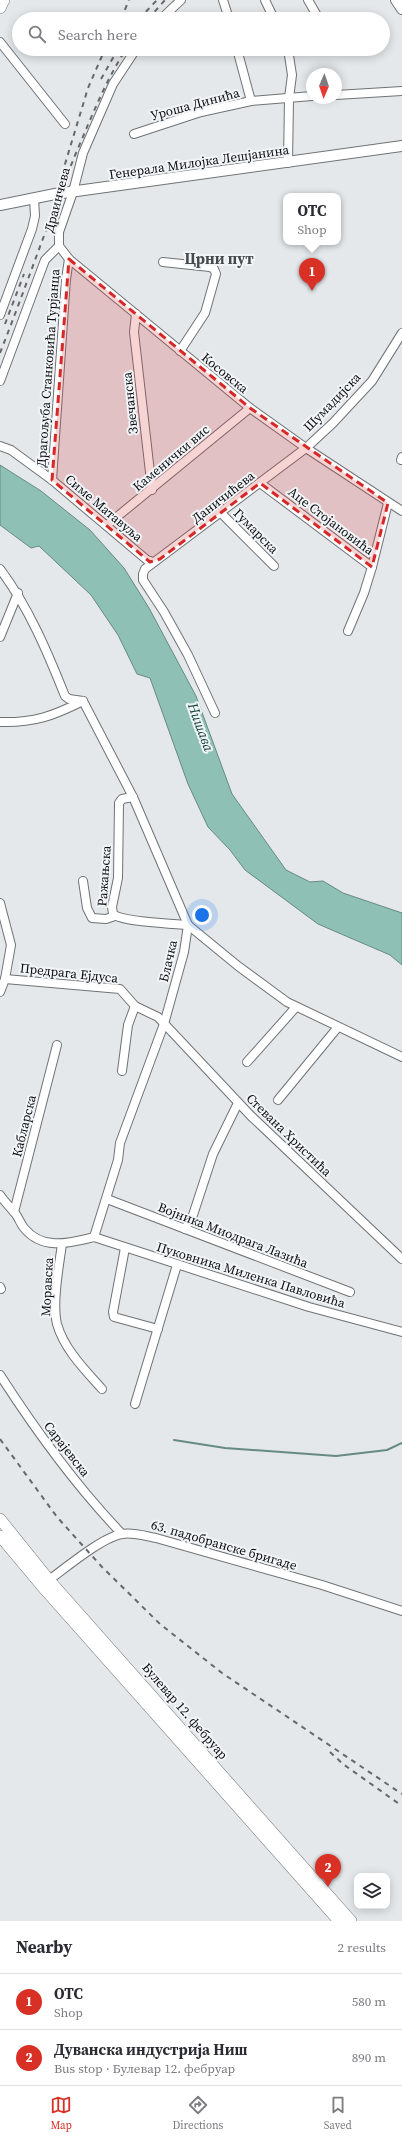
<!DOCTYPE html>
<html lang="en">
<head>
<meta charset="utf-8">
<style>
	:root { --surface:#fff; --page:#f7f7f7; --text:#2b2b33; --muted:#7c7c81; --line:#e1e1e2; --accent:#d93025 }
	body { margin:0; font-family:"Source Serif 4",serif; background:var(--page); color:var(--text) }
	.controls { position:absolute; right:12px; bottom:12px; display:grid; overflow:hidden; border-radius:8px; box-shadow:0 2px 10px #0003 }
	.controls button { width:36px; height:36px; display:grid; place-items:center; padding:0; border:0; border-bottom:1px solid var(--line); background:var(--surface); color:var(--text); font:20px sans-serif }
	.compass { position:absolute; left:306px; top:68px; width:36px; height:36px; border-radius:50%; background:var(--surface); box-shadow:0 2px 10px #0003; rotate:182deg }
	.you { position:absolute; left:202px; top:915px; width:14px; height:14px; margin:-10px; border:3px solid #fff; border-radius:50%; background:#1a73e8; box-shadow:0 0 0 6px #1a73e833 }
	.badge { display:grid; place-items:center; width:26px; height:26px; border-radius:50%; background:var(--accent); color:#fff; font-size:13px; font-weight:700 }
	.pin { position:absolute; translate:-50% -33px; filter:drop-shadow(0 1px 2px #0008) }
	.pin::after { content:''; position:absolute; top:21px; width:14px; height:12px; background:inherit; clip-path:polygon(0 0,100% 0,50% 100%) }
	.popup { position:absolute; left:283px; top:193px; width:58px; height:52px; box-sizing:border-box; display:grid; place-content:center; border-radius:8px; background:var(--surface); filter:drop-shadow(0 1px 3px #0005); font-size:13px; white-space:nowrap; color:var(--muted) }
	.popup b { font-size:15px; color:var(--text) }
	.popup::after { content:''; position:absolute; left:50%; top:100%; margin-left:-8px; border:8px solid transparent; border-top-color:var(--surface) }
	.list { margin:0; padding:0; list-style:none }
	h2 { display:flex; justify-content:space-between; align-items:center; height:52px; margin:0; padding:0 16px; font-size:17px }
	h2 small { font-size:13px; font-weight:400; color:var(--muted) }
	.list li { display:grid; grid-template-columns:26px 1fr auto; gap:12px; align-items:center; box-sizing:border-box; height:56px; padding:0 16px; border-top:1px solid var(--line) }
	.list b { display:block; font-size:15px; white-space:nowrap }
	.list p { margin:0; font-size:13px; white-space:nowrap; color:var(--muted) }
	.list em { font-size:13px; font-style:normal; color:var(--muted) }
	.icon { flex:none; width:22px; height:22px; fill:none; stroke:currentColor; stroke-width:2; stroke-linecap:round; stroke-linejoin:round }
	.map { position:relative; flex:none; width:402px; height:1921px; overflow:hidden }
	.search { position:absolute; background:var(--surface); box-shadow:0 2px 10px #0003; left:12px; right:12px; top:12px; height:44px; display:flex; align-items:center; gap:10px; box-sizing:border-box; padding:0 14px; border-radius:22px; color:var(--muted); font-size:15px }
	.sheet { height:164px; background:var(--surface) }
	nav { display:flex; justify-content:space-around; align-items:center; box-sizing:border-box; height:56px; border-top:1px solid var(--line); background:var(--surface); font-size:11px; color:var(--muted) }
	nav a { display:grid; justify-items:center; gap:2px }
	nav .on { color:var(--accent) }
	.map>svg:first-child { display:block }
</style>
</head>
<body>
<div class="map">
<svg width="402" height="1921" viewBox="0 0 402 1921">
	<rect width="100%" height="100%" fill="#e4e8eb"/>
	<polygon fill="#8fc0b5" stroke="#678a83" points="0,465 41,491 90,530 124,568 149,608 196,696 232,794 286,870 310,882 323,881 343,893 402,913 402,965 390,955 318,924 245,870 230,850 208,827 188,784 150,678 137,674 118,635 91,595 39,546 31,548 0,525"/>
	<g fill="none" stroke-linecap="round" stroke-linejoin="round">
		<polyline stroke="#678a83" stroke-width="2" points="174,1440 225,1448 336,1456 387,1450 402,1443"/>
		<defs>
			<g id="minor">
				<polyline points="223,0 229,19"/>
				<polyline points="265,0 274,19"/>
				<polyline points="308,0 319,19"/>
				<polyline points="161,19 181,0"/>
				<polyline points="0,42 65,124"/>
				<polyline points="237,49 251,101"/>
				<polyline points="288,49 292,75 289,98 288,163"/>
				<polyline points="336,95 402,91"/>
				<polyline points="134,134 201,112 251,101 312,96"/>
				<polyline points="59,246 69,259 250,408 306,448 402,511"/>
				<polyline points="59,246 59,232 73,192 83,153 113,84 136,49"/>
				<polyline points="163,262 210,267 214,269 216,274 205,313 180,351"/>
				<polyline points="136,314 134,332 152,490"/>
				<polyline points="0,315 32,229 35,216 34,198"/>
				<polyline points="0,381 45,260 59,246"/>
				<polyline points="0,446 11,450 52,480 147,560 153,562"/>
				<polyline points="401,460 402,457"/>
				<polyline points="52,480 66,279 69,259"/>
				<polyline points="260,483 372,567 364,593 348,631"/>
				<polyline points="221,513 274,566"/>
				<polyline points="107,525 250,408"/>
				<polyline points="372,567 388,503"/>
				<path d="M 0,569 C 29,608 47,651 65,696 L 69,699 L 83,701"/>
				<polyline points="0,637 18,593"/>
				<polyline points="83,701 133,797 188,925 184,952 164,1024 120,1143 118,1160 94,1237"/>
				<polyline points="215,713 188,655 164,612 143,580 143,574 145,569 306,448 333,423 372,381 402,333"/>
				<path d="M 0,722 C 34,723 53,716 83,701"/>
				<path d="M 133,797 L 122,799 L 119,803 L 118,878 L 112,907 L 113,914 C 122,922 175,924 188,925"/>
				<polyline points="83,881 87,908 92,918 106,919 115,916"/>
				<polyline points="0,903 11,945 5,979 0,992"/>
				<polyline points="188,925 238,966 287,1002 402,1057"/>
				<polyline points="5,979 120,989 135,1006 158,1017 251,1116 402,1259"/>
				<polyline points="247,1062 296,1007"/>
				<polyline points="122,1071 128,1025 135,1006"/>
				<polyline points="278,1100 338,1027"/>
				<path d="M 0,1195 C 4,1201 9,1206 14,1212 C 18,1216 20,1223 24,1228 C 43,1251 69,1243 94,1237"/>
				<polyline points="107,1199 350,1292"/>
				<polyline points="14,1212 57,1045"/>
				<polyline points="185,1229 193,1215 213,1154 238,1103"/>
				<polyline points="94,1237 309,1307 402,1332"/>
				<path d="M 62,1244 C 59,1266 52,1303 57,1324 C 64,1349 85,1370 102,1389"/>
				<polyline points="125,1248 113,1312 114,1317 158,1329"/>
				<polyline points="0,1287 1,1289"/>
				<path d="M 0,1375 C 36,1431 76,1486 122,1534"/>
				<polyline points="135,1404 177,1265"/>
				<path d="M 45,1583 C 63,1570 102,1537 122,1534 C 133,1532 145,1536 156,1538 L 322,1585 L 402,1611"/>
			</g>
			<g id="tertiary">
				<polyline points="396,0 402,9"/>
				<polyline points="0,205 55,194 402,146"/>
			</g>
			<g id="secondary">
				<polyline points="0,8 4,0"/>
				<polyline points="0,1519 49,1580 351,1921"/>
				<polyline points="0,1536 41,1585 339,1921"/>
			</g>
		</defs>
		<use href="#minor" stroke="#6f7375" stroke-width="10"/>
		<use href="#tertiary" stroke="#6f7375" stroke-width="12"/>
		<use href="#secondary" stroke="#6f7375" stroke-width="12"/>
		<use href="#minor" stroke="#fff" stroke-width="8"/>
		<use href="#tertiary" stroke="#fff" stroke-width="10"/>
		<use href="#secondary" stroke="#fff" stroke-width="11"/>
		<g stroke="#66686a" stroke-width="2" stroke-dasharray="5 5" stroke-linecap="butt">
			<polyline points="121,19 129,0"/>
			<polyline points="139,19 157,0"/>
			<polyline points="148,19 165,0"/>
			<polyline points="101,79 118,49"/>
			<polyline points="62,174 88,88 105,49"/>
			<polyline points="5,324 24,274"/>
			<path d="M 0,353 C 26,287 49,219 76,153 C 92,116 104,84 126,49"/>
			<polyline points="0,1439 57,1517 102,1567 160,1624 222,1673 402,1794"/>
			<polyline points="330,1752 343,1764 402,1806"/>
		</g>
	</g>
	<path fill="#d62828" fill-opacity="0.2" stroke="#d62828" stroke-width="3" stroke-dasharray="8 5" stroke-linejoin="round" d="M 69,259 L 250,408 L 388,503 L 372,567 L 260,483 L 160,559 L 150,562 L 52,480 Z"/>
	<g text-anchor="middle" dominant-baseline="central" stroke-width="4" stroke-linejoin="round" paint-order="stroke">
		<g font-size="13" fill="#0b0c0d" stroke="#f1f5f8">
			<text transform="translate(195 104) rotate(-15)">Уроша Динића</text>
			<text transform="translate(199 162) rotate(-8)">Генерала Милојка Лешјанина</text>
			<text transform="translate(57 200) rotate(-75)">Драинчева</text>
			<text transform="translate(48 368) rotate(-86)">Драгољуба Станковића Турјанца</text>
			<text transform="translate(225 373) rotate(39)">Косовска</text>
			<text transform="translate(332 402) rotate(-46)">Шумадијска</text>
			<text transform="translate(130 403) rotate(-96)">Звечанска</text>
			<text transform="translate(171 458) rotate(-40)">Каменички вис</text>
			<text transform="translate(223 497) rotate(-38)">Даничићева</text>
			<text transform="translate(104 508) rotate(40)">Симе Матавуља</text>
			<text transform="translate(331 521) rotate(37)">Аце Стојановића</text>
			<text transform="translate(256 531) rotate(45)">Гумарска</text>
			<text transform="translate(104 876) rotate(-86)">Ражањска</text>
			<text transform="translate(168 961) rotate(-77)">Блачка</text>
			<text transform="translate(69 973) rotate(6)">Предрага Ејдуса</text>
			<text transform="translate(24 1126) rotate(-76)">Кабларска</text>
			<text transform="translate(289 1135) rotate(44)">Стевана Христића</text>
			<text transform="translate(233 1235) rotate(21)">Војника Миодрага Лазића</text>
			<text transform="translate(251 1275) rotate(17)">Пуковника Миленка Павловића</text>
			<text transform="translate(47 1287) rotate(-87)">Моравска</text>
			<text transform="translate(67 1449) rotate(52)">Сарајевска</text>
			<text transform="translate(224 1545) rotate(16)">63. падобранске бригаде</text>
			<text transform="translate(185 1711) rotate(49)">Булевар 12. фебруар</text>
		</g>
		<g font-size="14" font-style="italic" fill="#18453d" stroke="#f1f5f8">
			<text transform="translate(201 727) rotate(70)">Нишава</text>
		</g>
		<g font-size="15" font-weight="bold" fill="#46494c" stroke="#f1f5f8">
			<text x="219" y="258">Црни пут</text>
		</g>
	</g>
</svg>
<div class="controls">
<button><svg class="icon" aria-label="layers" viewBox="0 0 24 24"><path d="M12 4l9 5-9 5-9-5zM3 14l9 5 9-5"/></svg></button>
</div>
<svg class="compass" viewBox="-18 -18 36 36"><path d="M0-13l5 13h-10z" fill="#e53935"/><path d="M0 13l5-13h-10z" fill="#7c7c81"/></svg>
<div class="you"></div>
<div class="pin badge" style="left:312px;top:291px">1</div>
<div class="popup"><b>OTC</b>Shop</div>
<div class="pin badge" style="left:328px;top:1887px">2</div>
<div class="search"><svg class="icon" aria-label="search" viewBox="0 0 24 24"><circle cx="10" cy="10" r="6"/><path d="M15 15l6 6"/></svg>Search here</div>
</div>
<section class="sheet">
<h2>Nearby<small>2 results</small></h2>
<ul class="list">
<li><span class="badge">1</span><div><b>OTC</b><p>Shop</p></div><em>580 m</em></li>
<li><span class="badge">2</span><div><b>Дуванска индустрија Ниш</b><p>Bus stop · Булевар 12. фебруар</p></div><em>890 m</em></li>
</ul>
</section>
<nav>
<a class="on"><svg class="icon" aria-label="map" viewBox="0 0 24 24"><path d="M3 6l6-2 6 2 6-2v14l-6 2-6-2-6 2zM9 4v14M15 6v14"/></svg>Map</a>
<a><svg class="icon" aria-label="directions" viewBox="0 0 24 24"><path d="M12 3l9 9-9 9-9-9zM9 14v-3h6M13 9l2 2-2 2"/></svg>Directions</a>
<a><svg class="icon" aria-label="saved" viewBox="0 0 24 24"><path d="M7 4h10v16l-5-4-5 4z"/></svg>Saved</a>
</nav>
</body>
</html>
